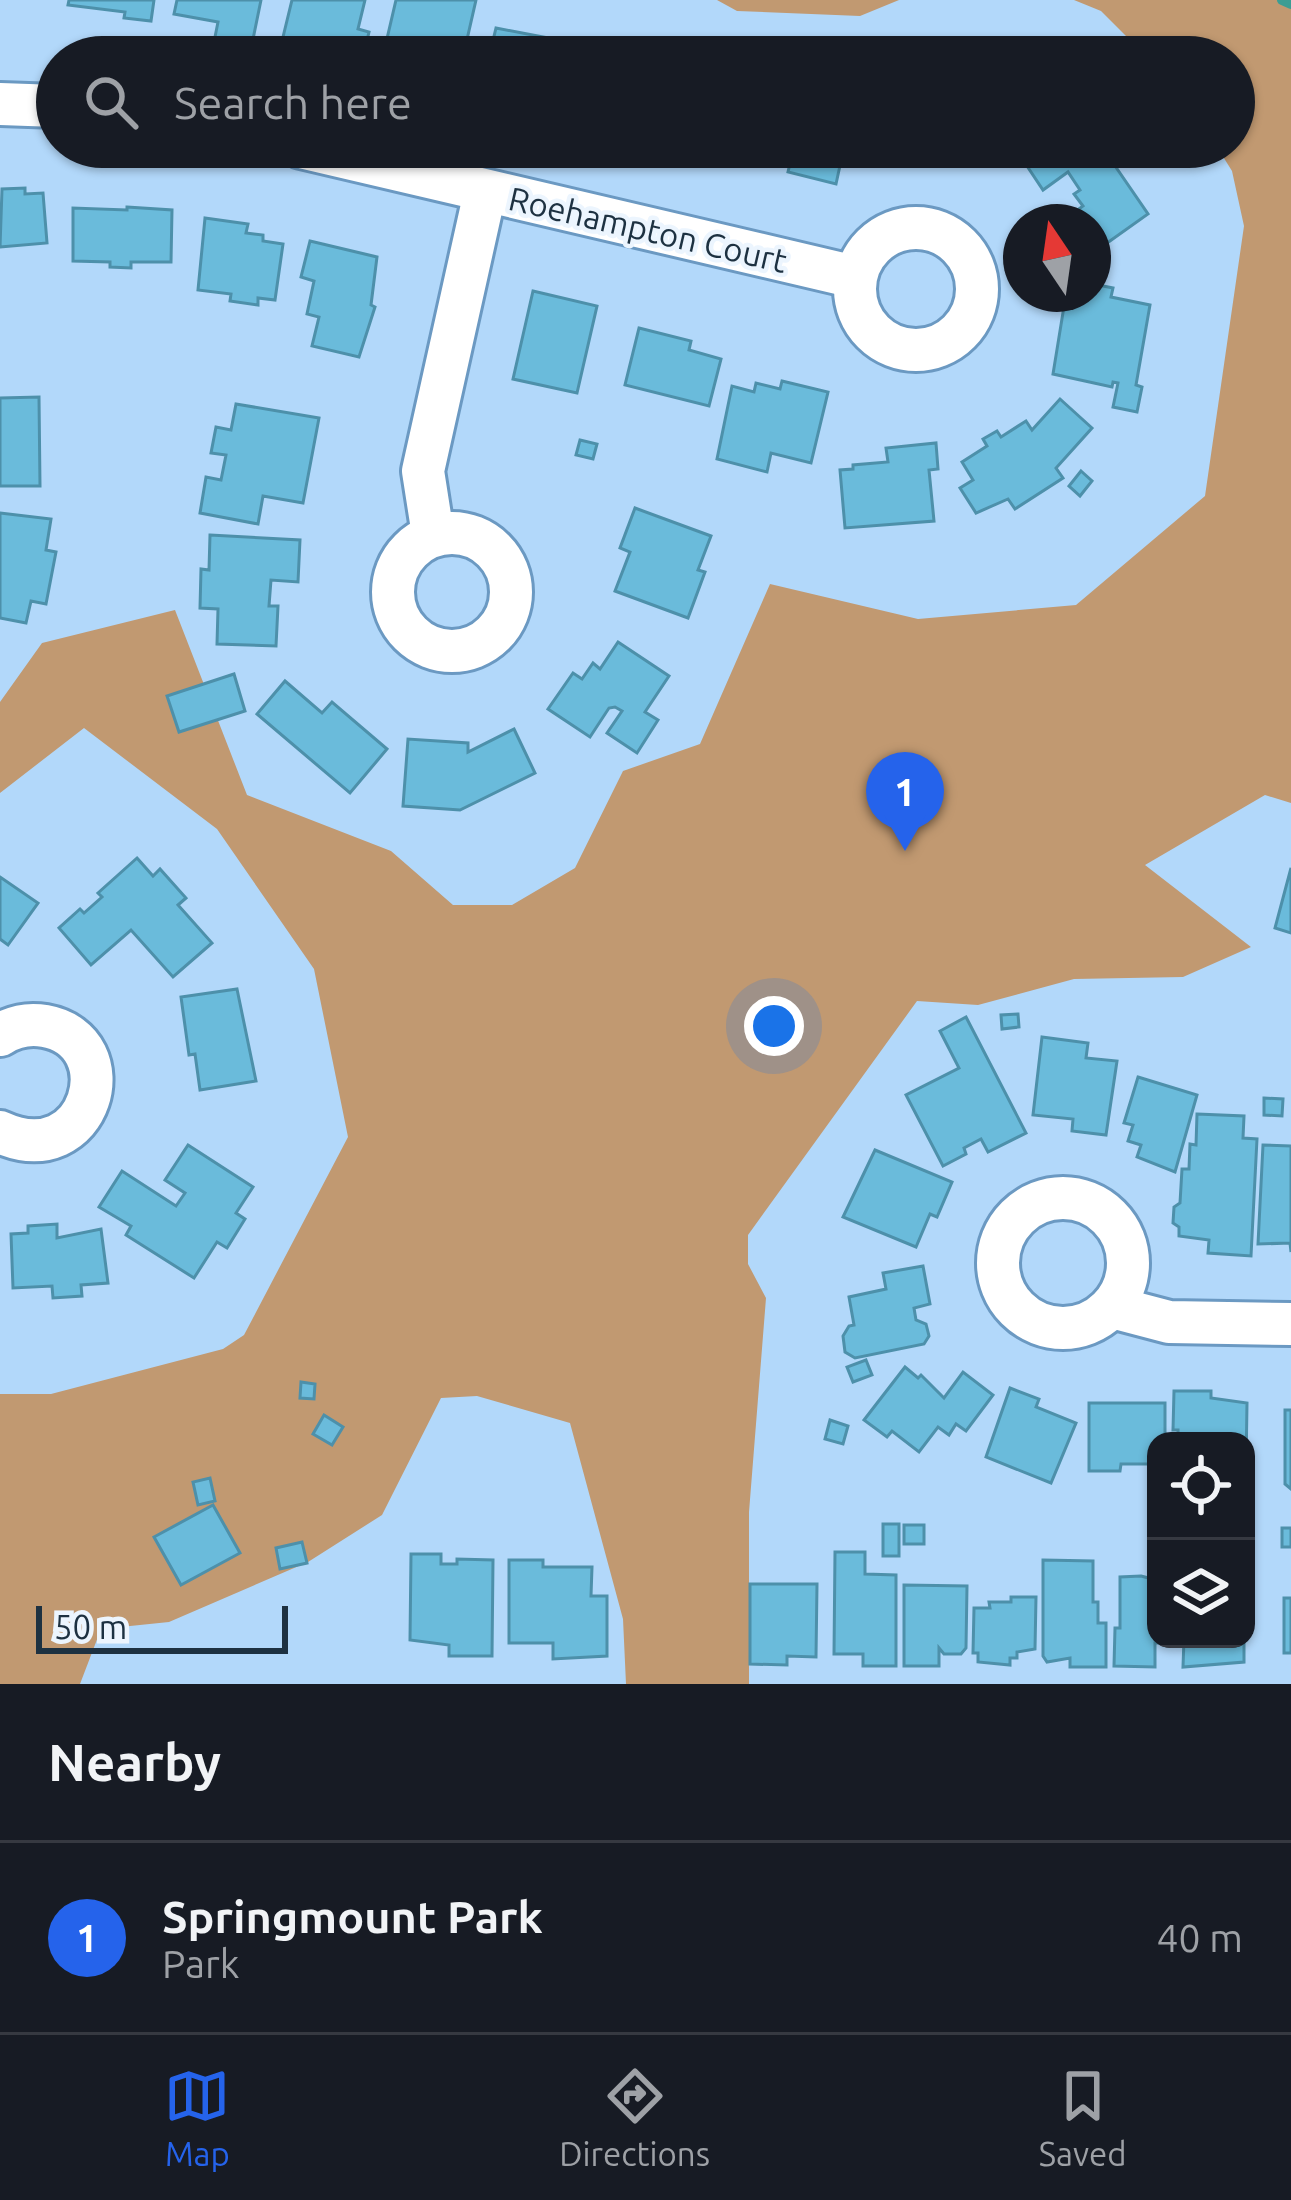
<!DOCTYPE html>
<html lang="en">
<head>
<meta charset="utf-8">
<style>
	:root { --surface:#171b24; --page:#20242c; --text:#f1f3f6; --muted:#9ea1a6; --line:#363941; --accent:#2563eb }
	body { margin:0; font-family:Ubuntu,sans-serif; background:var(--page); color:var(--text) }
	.controls { position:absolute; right:36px; bottom:36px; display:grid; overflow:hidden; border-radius:24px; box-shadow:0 3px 9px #0004 }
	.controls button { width:108px; height:108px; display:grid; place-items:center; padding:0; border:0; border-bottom:3px solid var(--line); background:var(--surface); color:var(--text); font:60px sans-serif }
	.compass { position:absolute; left:1003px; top:204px; width:108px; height:108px; border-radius:50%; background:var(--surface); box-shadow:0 3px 9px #0004; rotate:347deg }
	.scale { position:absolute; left:36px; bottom:30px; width:252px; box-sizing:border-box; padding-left:12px; border:6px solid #1d3141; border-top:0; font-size:33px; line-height:42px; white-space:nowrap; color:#1d3141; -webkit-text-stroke:9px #ecf5fe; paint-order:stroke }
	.you { position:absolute; left:774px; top:1026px; width:42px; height:42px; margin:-30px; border:9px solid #fff; border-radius:50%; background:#1a73e8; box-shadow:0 0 0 18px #1a73e833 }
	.badge { display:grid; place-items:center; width:78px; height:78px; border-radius:50%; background:var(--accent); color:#fff; font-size:39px; font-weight:700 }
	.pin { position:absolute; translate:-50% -99px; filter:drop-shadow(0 3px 6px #0008) }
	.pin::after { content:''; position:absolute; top:63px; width:42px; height:36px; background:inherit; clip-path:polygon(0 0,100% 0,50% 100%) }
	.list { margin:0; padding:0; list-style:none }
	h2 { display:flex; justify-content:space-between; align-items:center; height:156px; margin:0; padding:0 48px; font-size:51px }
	h2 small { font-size:39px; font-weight:400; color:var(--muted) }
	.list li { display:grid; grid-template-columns:78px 1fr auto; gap:36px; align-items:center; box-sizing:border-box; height:192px; padding:0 48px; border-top:3px solid var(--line) }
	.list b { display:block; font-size:45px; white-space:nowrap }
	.list p { margin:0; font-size:39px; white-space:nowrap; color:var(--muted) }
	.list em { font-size:39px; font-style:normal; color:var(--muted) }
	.icon { flex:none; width:66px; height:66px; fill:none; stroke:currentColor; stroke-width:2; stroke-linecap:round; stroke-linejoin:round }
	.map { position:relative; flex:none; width:1291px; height:1684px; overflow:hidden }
	.search { position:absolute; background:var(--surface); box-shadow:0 3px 9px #0004; left:36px; right:36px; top:36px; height:132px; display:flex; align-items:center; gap:30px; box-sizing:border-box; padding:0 42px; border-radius:66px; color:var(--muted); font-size:45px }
	.sheet { height:348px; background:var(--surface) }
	nav { display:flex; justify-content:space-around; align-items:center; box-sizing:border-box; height:168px; border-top:3px solid var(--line); background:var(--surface); font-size:33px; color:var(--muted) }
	nav a { display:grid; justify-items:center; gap:6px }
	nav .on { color:var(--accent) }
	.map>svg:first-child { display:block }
</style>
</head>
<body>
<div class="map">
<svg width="1291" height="1684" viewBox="0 0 1291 1684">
	<rect width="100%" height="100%" fill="#b2d8fa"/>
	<g fill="#c19971">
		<polygon points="717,0 899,0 860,16 737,11"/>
		<polygon points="1074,0 1291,0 1291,803 1265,795 1145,865 1251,947 1183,977 1074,979 978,1005 917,1001 748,1235 748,1264 766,1298 749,1512 749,1684 626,1684 623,1619 570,1423 477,1396 441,1398 382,1515 308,1562 169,1622 101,1629 80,1684 0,1684 0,1394 51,1394 223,1349 244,1335 348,1137 314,969 217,829 84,728 0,793 0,702 42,643 175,610 247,795 391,851 453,905 512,905 575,868 623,771 700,744 770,584 918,619 1076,605 1205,496 1244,226 1232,171 1217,147 1234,147 1234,57 1147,57 1101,11"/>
	</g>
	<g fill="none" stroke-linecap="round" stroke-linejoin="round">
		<polyline stroke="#3c9d93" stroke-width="10" points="1282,0 1291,4"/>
	</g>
	<g fill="#6abbdb" stroke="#4d90aa" stroke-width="3">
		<polygon points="69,0 154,0 151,21 124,18 125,12 68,5"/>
		<polygon points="177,0 261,0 252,44 215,37 218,22 174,14"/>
		<polygon points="292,0 365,0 358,29 369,32 363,57 321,57 323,46 283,37"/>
		<polygon points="396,0 476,0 463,57 421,57 408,54 409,49 386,43"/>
		<polygon points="496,28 569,42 565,57 489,57"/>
		<polygon points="603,40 674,56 674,57 599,57"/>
		<polygon points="950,45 976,57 945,57"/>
		<polygon points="684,147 782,147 778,163 734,156 735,153 723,150 722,156"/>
		<polygon points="794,147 844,147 836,184 788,172"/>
		<polygon points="972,147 1010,147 1001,166 970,151"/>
		<polygon points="1029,147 1102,147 1148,214 1093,253 1093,222 1061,222 1083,206 1074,194 1080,190 1068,172 1043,190 1019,154"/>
		<polygon points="25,188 25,194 43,193 47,243 0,247 2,189"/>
		<polygon points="127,207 172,210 171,262 131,262 131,268 110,267 110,262 73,261 73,208 127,210"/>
		<polygon points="205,218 248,224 246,233 263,235 263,241 283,244 275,300 258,298 258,305 230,301 231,294 198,290"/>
		<polygon points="310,241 377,257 371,305 375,307 359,357 312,346 319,317 307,314 314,281 301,277"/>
		<polygon points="1093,284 1113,288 1111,297 1150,305 1136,385 1142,387 1137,412 1113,407 1118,383 1113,382 1112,387 1053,374 1066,294 1093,294"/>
		<polygon points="533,291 597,306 577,393 513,379"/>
		<polygon points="639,328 691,341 689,350 721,359 709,406 625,385"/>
		<polygon points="782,381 828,392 811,463 771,453 767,472 717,459 732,386 754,392 756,383 780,389"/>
		<polygon points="39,397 40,486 0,486 0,398"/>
		<polygon points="1060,399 1092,428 1056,468 1063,478 1015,509 1008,499 976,513 960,488 973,480 962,462 987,446 983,439 997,431 1001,437 1026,421 1032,430"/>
		<polygon points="236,404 319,418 303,503 263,496 258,524 200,513 206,477 221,480 226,455 211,453 216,427 231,430"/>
		<polygon points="580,440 597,444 593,459 576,455"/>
		<polygon points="936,443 938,469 929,470 934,521 845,528 840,470 853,469 853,465 888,462 886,448"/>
		<polygon points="1081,471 1092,481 1080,496 1069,486"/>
		<polygon points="635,508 711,536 698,570 705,572 688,618 615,591 630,552 620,548"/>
		<polygon points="0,513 51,519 46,550 56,552 46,604 31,601 26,623 0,618"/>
		<polygon points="210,535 300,540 298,582 271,580 269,606 278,606 276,646 217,644 218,609 200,608 201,569 209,570"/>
		<polygon points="618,642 669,676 645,712 658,720 637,753 607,733 622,711 615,707 609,708 590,737 548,709 573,673 582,679 593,663 600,669"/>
		<polygon points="234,674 245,711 179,732 167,696"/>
		<polygon points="285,681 322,713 332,702 387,749 350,793 257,714"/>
		<polygon points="514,729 535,773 460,810 403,806 408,739 468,743 468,752"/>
		<polygon points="137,858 153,876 160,869 186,898 178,905 212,943 173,977 131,930 91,965 59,928 80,909 84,913 102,897 98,893"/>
		<polygon points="1291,868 1291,933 1275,928"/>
		<polygon points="0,877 38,903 8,945 0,939"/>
		<polygon points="237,989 256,1081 200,1090 195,1054 189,1055 181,997"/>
		<polygon points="1018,1014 1019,1027 1002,1029 1001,1015"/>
		<polygon points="966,1017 1026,1133 988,1152 981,1139 964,1148 966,1154 943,1166 906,1095 959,1068 940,1031"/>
		<polygon points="1042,1037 1088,1043 1086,1058 1117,1061 1106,1135 1072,1131 1073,1119 1033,1115"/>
		<polygon points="1138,1077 1197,1095 1175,1172 1137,1157 1141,1145 1128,1141 1133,1125 1124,1123"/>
		<polygon points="1264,1098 1283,1099 1282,1116 1264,1115"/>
		<polygon points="1197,1114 1244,1116 1243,1138 1257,1139 1251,1256 1208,1253 1209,1240 1179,1236 1179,1227 1173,1223 1174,1207 1180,1203 1182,1169 1189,1169 1190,1144 1196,1145"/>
		<polygon points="188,1145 253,1187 236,1213 245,1219 227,1248 217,1242 194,1278 126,1235 131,1226 99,1207 122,1171 176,1206 185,1193 165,1180"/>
		<polygon points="1263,1145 1291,1146 1291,1252 1290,1243 1258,1244"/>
		<polygon points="875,1150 952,1182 937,1217 930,1214 916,1247 843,1217"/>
		<polygon points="57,1224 57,1238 101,1229 108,1283 81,1285 82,1296 53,1298 52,1286 13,1288 11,1234 28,1233 28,1226"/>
		<polygon points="923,1266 930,1304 914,1308 916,1320 926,1324 929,1336 924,1344 855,1358 845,1352 843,1336 849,1326 854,1325 849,1297 886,1289 883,1273"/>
		<polygon points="866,1360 872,1375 853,1382 847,1367"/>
		<polygon points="905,1367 918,1378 921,1375 944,1398 963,1372 993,1395 966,1431 956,1424 949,1435 938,1427 919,1452 892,1431 887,1437 864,1420"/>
		<polygon points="301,1382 315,1384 314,1399 300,1398"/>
		<polygon points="1010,1388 1039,1399 1036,1407 1076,1423 1051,1483 986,1457"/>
		<polygon points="1174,1391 1211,1391 1211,1398 1247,1403 1246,1467 1246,1441 1178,1441 1178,1430 1173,1430"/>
		<polygon points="1089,1403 1165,1403 1165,1441 1156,1441 1156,1464 1121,1464 1120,1471 1089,1471"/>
		<polygon points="1285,1410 1291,1410 1291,1489 1285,1484"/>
		<polygon points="324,1415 343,1427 332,1445 313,1434"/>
		<polygon points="830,1420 848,1426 843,1444 825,1439"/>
		<polygon points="210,1478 215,1501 198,1505 193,1482"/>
		<polygon points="213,1505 240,1553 181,1585 154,1537"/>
		<rect x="883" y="1524" width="16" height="32"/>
		<rect x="904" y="1525" width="20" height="19"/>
		<rect x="1282" y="1528" width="9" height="19"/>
		<polygon points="302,1542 307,1563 280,1569 276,1548"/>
		<polygon points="835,1552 865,1552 865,1574 896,1575 896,1666 863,1666 863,1654 834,1654"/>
		<polygon points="411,1554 441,1554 441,1564 457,1564 457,1559 493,1560 492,1656 449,1656 449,1645 410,1640"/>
		<polygon points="509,1560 543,1560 543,1567 592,1567 591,1596 607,1596 607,1656 553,1659 553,1643 509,1643"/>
		<polygon points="1043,1560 1093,1561 1093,1602 1098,1602 1098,1623 1106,1623 1106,1667 1070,1667 1070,1658 1047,1662 1043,1656"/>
		<polygon points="1141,1576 1156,1580 1156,1639 1173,1639 1173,1643 1155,1643 1155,1667 1114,1666 1115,1628 1120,1628 1120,1577"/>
		<polygon points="750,1584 817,1584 816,1657 787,1656 787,1665 750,1664"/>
		<polygon points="904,1585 967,1586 966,1648 961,1654 944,1654 939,1648 939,1666 904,1666"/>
		<polygon points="1011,1597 1036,1597 1035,1649 1017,1652 1017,1658 1010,1658 1010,1665 978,1662 978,1653 973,1653 974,1608 990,1608 989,1602 1011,1602"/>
		<rect x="1284" y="1598" width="7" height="55"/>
		<polygon points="1184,1639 1244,1639 1244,1662 1183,1667"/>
	</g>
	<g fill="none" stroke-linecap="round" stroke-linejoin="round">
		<defs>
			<g id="minor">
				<polyline points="0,104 57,106"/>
				<polyline points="301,147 855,277"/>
				<circle cx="916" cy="289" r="61"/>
				<circle cx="452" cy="592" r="59"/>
				<polyline points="433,535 423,471 485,192"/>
				<path d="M 0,1035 C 14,1026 28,1023 45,1026 C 128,1041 92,1174 0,1132"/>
				<circle cx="1063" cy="1263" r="65"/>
				<polyline points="1112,1307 1169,1322 1291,1324"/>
			</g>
		</defs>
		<use href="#minor" stroke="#6b99c2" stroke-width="48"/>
		<use href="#minor" stroke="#fff" stroke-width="42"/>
	</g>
	<g text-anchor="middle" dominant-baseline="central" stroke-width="9" stroke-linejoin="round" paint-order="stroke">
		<g font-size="33" fill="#1d3141" stroke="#ecf5fe">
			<text transform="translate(648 229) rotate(13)">Roehampton Court</text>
		</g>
	</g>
</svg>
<div class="controls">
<button><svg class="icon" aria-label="locate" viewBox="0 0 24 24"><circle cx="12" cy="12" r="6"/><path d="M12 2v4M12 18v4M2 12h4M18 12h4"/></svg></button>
<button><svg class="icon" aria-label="layers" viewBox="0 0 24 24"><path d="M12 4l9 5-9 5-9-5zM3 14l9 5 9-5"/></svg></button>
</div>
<svg class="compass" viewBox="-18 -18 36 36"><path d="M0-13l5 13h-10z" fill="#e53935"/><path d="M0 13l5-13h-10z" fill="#9ea1a6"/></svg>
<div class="scale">50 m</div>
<div class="you"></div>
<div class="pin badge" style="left:905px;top:851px">1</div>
<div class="search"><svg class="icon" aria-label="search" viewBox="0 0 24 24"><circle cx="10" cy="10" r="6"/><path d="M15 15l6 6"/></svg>Search here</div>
</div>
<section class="sheet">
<h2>Nearby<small></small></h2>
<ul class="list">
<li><span class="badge">1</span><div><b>Springmount Park</b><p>Park</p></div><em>40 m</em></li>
</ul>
</section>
<nav>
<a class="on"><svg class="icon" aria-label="map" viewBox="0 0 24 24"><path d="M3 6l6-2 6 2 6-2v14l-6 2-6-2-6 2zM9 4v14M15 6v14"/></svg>Map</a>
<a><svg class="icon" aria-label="directions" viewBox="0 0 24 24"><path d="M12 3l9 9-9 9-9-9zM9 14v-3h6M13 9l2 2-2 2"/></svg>Directions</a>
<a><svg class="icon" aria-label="saved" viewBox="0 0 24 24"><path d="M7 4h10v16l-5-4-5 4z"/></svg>Saved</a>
</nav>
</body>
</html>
